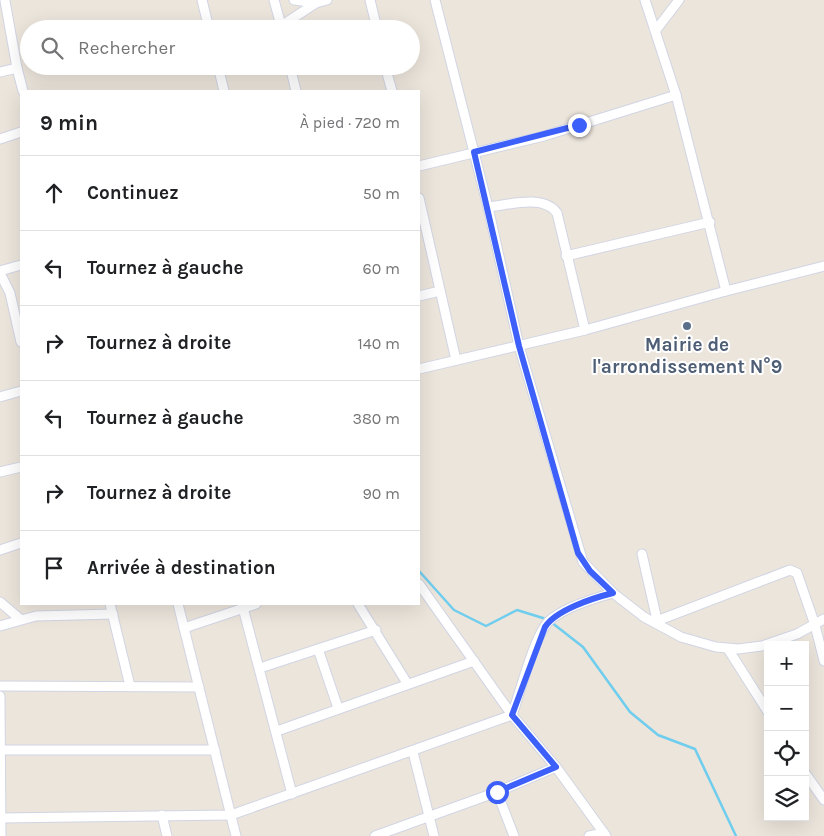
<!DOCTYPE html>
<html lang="fr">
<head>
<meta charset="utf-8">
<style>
	:root { --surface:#fff; --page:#f6f6f6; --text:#202124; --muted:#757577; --line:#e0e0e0 }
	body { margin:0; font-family:Karla,sans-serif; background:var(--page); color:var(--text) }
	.controls { position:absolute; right:15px; bottom:15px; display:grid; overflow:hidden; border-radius:0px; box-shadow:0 5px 20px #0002 }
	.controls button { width:45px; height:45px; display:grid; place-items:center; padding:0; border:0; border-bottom:1px solid var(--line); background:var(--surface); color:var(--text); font:25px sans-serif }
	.stop { position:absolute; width:15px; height:15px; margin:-11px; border:4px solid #3c60f9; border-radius:50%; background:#fff }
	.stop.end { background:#3c60f9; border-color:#fff; box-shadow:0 1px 5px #0008 }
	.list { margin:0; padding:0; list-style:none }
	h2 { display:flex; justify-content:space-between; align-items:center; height:65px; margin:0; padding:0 20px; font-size:21px }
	h2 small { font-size:16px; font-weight:400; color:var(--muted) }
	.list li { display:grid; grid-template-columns:32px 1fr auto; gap:15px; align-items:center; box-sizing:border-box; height:75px; padding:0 20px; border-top:1px solid var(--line) }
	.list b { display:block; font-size:19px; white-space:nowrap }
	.list em { font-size:16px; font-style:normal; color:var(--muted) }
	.icon { flex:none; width:28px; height:28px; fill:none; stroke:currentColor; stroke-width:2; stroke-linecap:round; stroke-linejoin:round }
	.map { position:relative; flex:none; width:824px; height:836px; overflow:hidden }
	.search { position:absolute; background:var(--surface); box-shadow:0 5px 20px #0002; left:20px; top:20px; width:400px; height:55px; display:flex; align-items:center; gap:12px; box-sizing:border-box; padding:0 18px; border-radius:28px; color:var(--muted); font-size:19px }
	.panel { position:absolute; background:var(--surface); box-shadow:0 5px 20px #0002; left:20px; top:90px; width:400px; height:515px; border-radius:0px }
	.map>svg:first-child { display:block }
</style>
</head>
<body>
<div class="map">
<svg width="824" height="836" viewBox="0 0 824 836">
	<rect width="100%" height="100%" fill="#ece5dc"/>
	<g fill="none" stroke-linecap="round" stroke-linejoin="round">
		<g stroke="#6fcdee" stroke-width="2.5">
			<polyline points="419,571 454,610 486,626 517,610 546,619"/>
			<polyline points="551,622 583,647 630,712 658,735 695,749 736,836"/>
		</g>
		<defs>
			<g id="street">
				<polyline points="202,0 209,29"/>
				<polyline points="274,0 282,29"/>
				<polyline points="294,0 316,3"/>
				<polyline points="370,0 377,29"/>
				<polyline points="435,0 488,207 519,346 583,562 613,593 644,617 681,637 716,647 738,649 762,646 797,634 824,619"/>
				<polyline points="645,0 676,95 726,291"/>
				<polyline points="281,26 316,3 327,0"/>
				<polyline points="656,30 679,0"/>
				<polyline points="218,66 224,91"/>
				<polyline points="290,66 296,91"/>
				<polyline points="385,66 392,91"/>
				<polyline points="17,68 23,91"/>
				<polyline points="0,72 17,68 5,1"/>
				<polyline points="0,139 21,132"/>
				<polyline points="419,166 544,136 676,95"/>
				<polyline points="419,198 456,360"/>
				<path d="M 488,207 C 509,205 543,194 557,213 L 585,330"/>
				<polyline points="566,256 710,222"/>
				<polyline points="0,271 21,265"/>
				<polyline points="0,273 10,293 21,342"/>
				<polyline points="419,296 440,291"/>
				<polyline points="419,369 585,330 726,291 824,266"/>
				<polyline points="0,397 21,391"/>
				<polyline points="0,472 21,467"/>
				<polyline points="0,550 21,543"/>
				<polyline points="642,554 657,620"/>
				<polyline points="419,584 512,715 556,767 606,836"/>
				<polyline points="0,602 20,619"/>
				<polyline points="110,604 130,686"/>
				<polyline points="178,604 236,836"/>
				<polyline points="242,604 292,794"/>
				<polyline points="358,604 407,683"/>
				<polyline points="654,622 790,570 797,573 815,625 824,661"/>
				<polyline points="0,626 36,616 113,614"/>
				<polyline points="184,628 256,604"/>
				<polyline points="318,649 338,708"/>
				<polyline points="728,649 768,712"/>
				<polyline points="260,668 376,630"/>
				<polyline points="0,686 199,687"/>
				<polyline points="0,696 1,836"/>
				<polyline points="277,731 474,661"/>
				<polyline points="0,750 215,750"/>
				<polyline points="413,752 434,836"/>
				<polyline points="805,773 824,800"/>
				<polyline points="497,792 514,836"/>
				<polyline points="162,815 167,836"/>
				<path d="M 0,818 L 231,815 L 512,715 C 520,693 534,636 549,621 C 563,608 595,598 613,593"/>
				<polyline points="375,836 497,792 556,767"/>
				<polyline points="589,836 604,833"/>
			</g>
		</defs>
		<use href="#street" stroke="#d1d5e3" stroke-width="11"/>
		<use href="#street" stroke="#fff" stroke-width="9"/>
	</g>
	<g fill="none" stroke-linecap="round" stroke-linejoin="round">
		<path stroke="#3c60f9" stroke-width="6" d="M 497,792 L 556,767 L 512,715 L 545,627 C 556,610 593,598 613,593 L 590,571 L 578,553 L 519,346 L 474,152 L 579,125"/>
	</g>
	<circle fill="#5c6f8a" stroke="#fff" stroke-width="2" cx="687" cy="326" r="5"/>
	<g text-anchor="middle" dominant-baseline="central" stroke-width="4" stroke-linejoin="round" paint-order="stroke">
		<g font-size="19" font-weight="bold" fill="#4e5e75" stroke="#fff">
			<text x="687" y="345">Mairie de<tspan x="687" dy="22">l'arrondissement N°9</tspan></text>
		</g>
	</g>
</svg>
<div class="controls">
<button>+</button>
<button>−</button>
<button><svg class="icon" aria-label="locate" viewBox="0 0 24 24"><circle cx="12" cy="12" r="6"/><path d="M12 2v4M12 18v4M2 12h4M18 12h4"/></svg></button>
<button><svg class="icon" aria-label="layers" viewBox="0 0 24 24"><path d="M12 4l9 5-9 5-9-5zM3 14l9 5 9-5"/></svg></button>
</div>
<div class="stop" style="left:497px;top:792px"></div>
<div class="stop end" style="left:579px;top:125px"></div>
<div class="search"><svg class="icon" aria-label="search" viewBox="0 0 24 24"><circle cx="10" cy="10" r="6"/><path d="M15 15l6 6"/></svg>Rechercher</div>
<section class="panel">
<h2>9 min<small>À pied · 720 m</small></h2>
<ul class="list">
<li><svg class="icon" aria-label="ahead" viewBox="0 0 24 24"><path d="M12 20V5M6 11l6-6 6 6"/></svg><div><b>Continuez</b></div><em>50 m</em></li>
<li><svg class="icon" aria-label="left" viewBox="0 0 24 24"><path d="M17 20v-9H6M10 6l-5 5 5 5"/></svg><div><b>Tournez à gauche</b></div><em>60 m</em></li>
<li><svg class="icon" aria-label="right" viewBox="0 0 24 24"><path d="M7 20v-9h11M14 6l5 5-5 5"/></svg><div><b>Tournez à droite</b></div><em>140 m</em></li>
<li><svg class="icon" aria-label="left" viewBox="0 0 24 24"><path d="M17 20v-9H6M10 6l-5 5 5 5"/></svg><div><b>Tournez à gauche</b></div><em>380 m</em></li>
<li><svg class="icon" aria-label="right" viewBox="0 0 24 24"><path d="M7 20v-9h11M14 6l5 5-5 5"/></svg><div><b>Tournez à droite</b></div><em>90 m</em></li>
<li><svg class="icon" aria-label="arrive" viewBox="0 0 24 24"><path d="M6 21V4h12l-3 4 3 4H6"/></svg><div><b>Arrivée à destination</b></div></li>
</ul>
</section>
</div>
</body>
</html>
